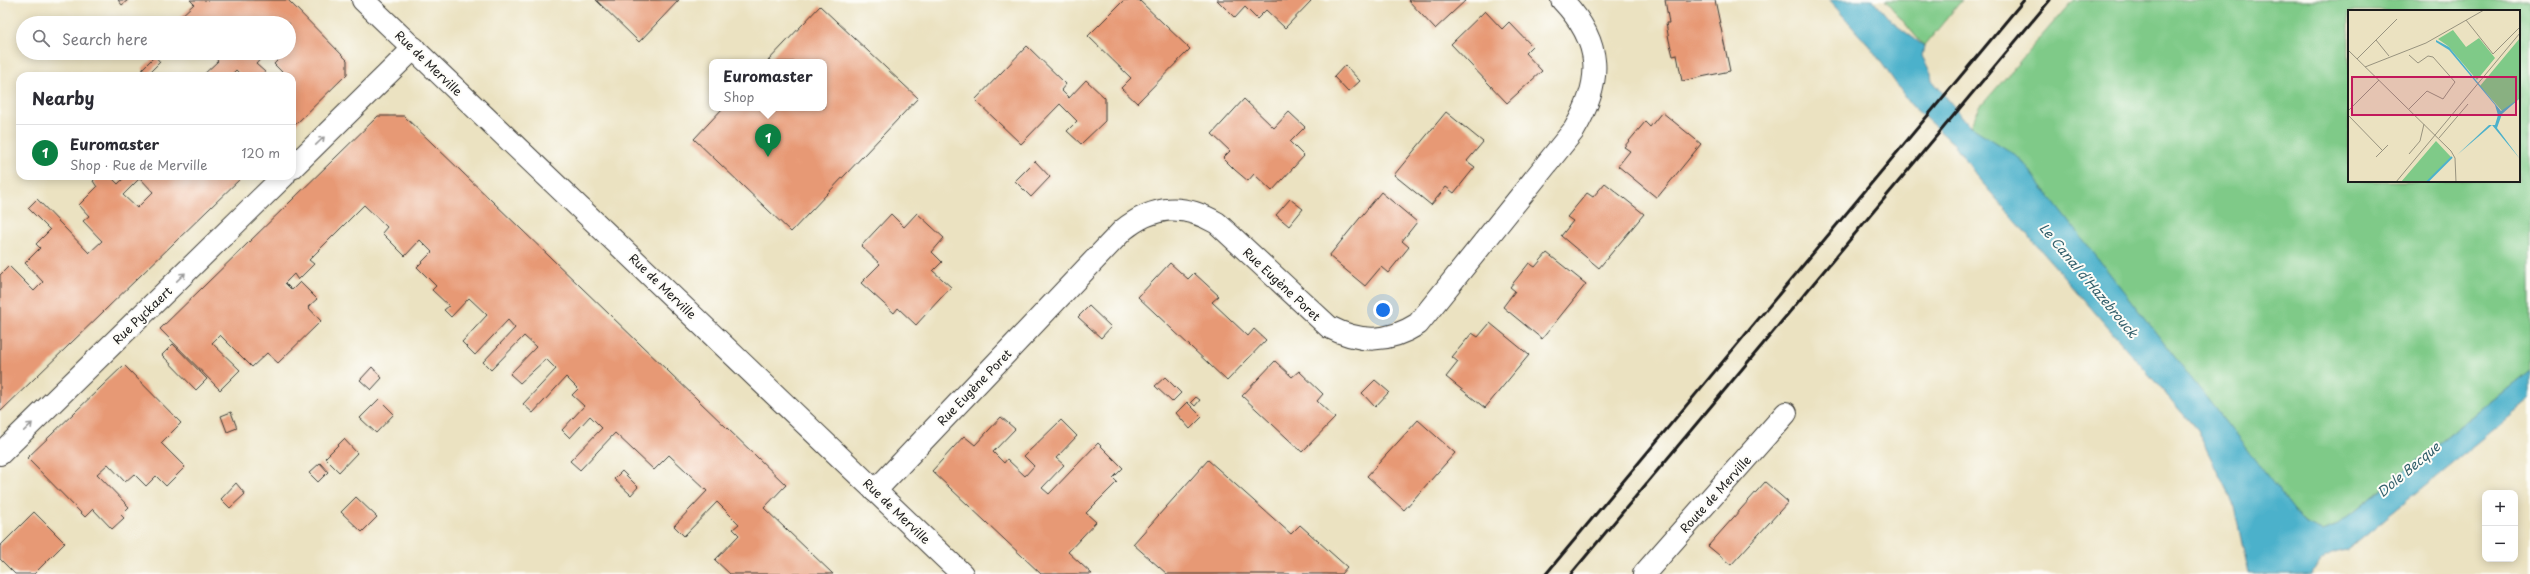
<!DOCTYPE html>
<html lang="en">
<head>
<meta charset="utf-8">
<style>
	:root { --surface:#fff; --page:#f7f7f7; --text:#2b2b33; --muted:#7c7c81; --line:#e1e1e2; --accent:#0b8043 }
	body { margin:0; font-family:"Playpen Sans",sans-serif; background:var(--page); color:var(--text) }
	.controls { position:absolute; right:12px; bottom:12px; display:grid; overflow:hidden; border-radius:8px; box-shadow:0 2px 10px #0003 }
	.controls button { width:36px; height:36px; display:grid; place-items:center; padding:0; border:0; border-bottom:1px solid var(--line); background:var(--surface); color:var(--text); font:20px sans-serif }
	.you { position:absolute; left:1383px; top:310px; width:14px; height:14px; margin:-10px; border:3px solid #fff; border-radius:50%; background:#1a73e8; box-shadow:0 0 0 6px #1a73e833 }
	.badge { display:grid; place-items:center; width:26px; height:26px; border-radius:50%; background:var(--accent); color:#fff; font-size:13px; font-weight:700 }
	.pin { position:absolute; translate:-50% -33px; filter:drop-shadow(0 1px 2px #0008) }
	.pin::after { content:''; position:absolute; top:21px; width:14px; height:12px; background:inherit; clip-path:polygon(0 0,100% 0,50% 100%) }
	.popup { position:absolute; left:709px; top:59px; width:118px; height:52px; box-sizing:border-box; display:grid; place-content:center; border-radius:8px; background:var(--surface); filter:drop-shadow(0 1px 3px #0005); font-size:13px; white-space:nowrap; color:var(--muted) }
	.popup b { font-size:15px; color:var(--text) }
	.popup::after { content:''; position:absolute; left:50%; top:100%; margin-left:-8px; border:8px solid transparent; border-top-color:var(--surface) }
	.list { margin:0; padding:0; list-style:none }
	h2 { display:flex; justify-content:space-between; align-items:center; height:52px; margin:0; padding:0 16px; font-size:17px }
	h2 small { font-size:13px; font-weight:400; color:var(--muted) }
	.list li { display:grid; grid-template-columns:26px 1fr auto; gap:12px; align-items:center; box-sizing:border-box; height:56px; padding:0 16px; border-top:1px solid var(--line) }
	.list b { display:block; font-size:15px; white-space:nowrap }
	.list p { margin:0; font-size:13px; white-space:nowrap; color:var(--muted) }
	.list em { font-size:13px; font-style:normal; color:var(--muted) }
	.icon { flex:none; width:22px; height:22px; fill:none; stroke:currentColor; stroke-width:2; stroke-linecap:round; stroke-linejoin:round }
	.map { position:relative; flex:none; width:2530px; height:574px; overflow:hidden }
	.search { position:absolute; background:var(--surface); box-shadow:0 2px 10px #0003; left:16px; top:16px; width:280px; height:44px; display:flex; align-items:center; gap:10px; box-sizing:border-box; padding:0 14px; border-radius:22px; color:var(--muted); font-size:15px }
	.panel { position:absolute; background:var(--surface); box-shadow:0 2px 10px #0003; left:16px; top:72px; width:280px; height:108px; border-radius:12px }
	.map>svg:first-child { display:block }
</style>
</head>
<body>
<div class="map">
<svg width="2530" height="574" viewBox="0 0 2530 574">
	<rect width="100%" height="100%" fill="#fdfcf7"/>
	<filter id="ink" filterUnits="userSpaceOnUse"><feTurbulence type="fractalNoise" baseFrequency=".025" numOctaves="2"/><feDisplacementMap in="SourceGraphic" scale="8" xChannelSelector="R" yChannelSelector="G"/><feConvolveMatrix kernelMatrix="1 2 1 2 8 2 1 2 1" color-interpolation-filters="sRGB"/></filter>
	<filter id="wash" filterUnits="userSpaceOnUse"><feTurbulence type="fractalNoise" baseFrequency=".012" numOctaves="4" result="noise"/><feDisplacementMap in="SourceGraphic" scale="16" xChannelSelector="R" yChannelSelector="G"/><feGaussianBlur stdDeviation="0.9" result="paint"/><feColorMatrix in="noise" values="0 0 0 0 0 0 0 0 0 0 0 0 0 0 0 0 0 1.4 0 .05"/><feComposite in="paint" operator="in"/></filter>
	<g filter="url(#wash)">
		<rect width="100%" height="100%" fill="#ebe2c1"/>
		<g fill="#7fca88" stroke="#4e7352" fill-rule="evenodd">
			<polygon points="1885,0 1962,0 1924,46"/>
			<path d="M 2073,0 L 2530,0 L 2530,370 L 2338,525 L 2322,531 L 2304,523 L 1970,126 L 1980,107 ZM 2349,11 L 2519,11 L 2519,181 L 2349,181 Z"/>
		</g>
		<path fill="#4cb1cb" stroke="#346674" d="M 1829,0 L 1873,0 L 1892,22 L 1924,46 L 1922,56 L 1931,73 L 1932,80 L 1970,126 L 2019,157 L 2304,523 L 2322,531 L 2338,525 L 2530,370 L 2530,400 L 2348,549 C 2333,551 2318,558 2312,574 L 2249,574 L 2233,503 L 2197,430 L 1979,179 L 1955,145 L 1911,105 L 1869,45 Z"/>
		<g id="blocks">
			<g fill="#e79975" fill-rule="evenodd">
				<polygon points="118,0 128,0 122,5"/>
				<polygon points="190,0 288,0 347,60 347,74 292,128 292,76 286,76 274,64 280,58 275,53 289,53 289,23 183,23 179,18 194,4"/>
				<polygon points="596,0 679,0 639,42"/>
				<polygon points="1124,0 1139,0 1190,49 1137,103 1121,88 1131,78 1088,36"/>
				<polygon points="1217,0 1310,0 1311,1 1285,28 1266,10 1257,19 1245,7 1235,18"/>
				<polygon points="1408,0 1466,0 1435,29"/>
				<polygon points="1665,0 1715,0 1730,71 1682,81 1677,55 1673,56 1669,40 1666,23 1669,23"/>
				<polygon points="820,6 918,98 791,232 694,139 723,108 824,108 824,62 767,62"/>
				<polygon points="1485,11 1502,29 1509,22 1532,46 1525,53 1542,71 1507,103 1451,44"/>
				<polygon points="1027,46 1066,84 1061,90 1069,98 1086,80 1105,98 1105,121 1081,144 1067,131 1077,121 1060,104 1021,144 975,100"/>
				<polygon points="187,53 195,53 190,57"/>
				<polygon points="211,53 266,53 256,64 265,72 265,76 242,76 236,70 230,76 223,76 220,72 216,76 202,76 218,61"/>
				<polygon points="155,56 160,62 148,74 142,69"/>
				<polygon points="1345,65 1360,81 1348,92 1334,77"/>
				<polygon points="1244,99 1274,128 1289,112 1305,127 1290,142 1304,156 1272,191 1254,174 1248,181 1235,170 1223,158 1230,151 1212,134"/>
				<polygon points="1446,112 1483,142 1467,161 1475,167 1454,193 1446,187 1431,205 1394,175"/>
				<polygon points="1662,112 1701,144 1657,198 1618,166 1630,151 1624,147 1645,122 1650,127"/>
				<polygon points="378,116 404,116 786,485 764,508 833,574 730,574 715,560 739,535 733,529 739,524 717,502 684,536 674,526 707,491 669,455 654,470 615,433 580,470 570,461 602,428 590,416 570,438 562,430 584,406 572,395 578,389 566,377 533,413 523,404 556,369 546,359 520,383 510,374 536,347 524,336 491,370 483,362 515,328 508,320 475,355 462,342 487,315 469,298 451,317 444,310 449,306 432,290 436,286 417,267 432,252 420,240 405,256 382,233 387,227 364,205 309,260 314,264 298,280 294,274 285,283 292,290 300,282 317,299 308,307 321,321 278,363 267,353 252,367 220,335 212,343 240,370 220,390 160,329"/>
				<polygon points="1035,161 1050,177 1031,197 1015,181"/>
				<path d="M 98,176 L 110,176 L 118,184 L 126,176 L 243,176 L 0,412 L 0,275 L 9,266 L 34,291 L 43,282 L 25,263 L 40,248 L 36,244 L 50,230 L 28,208 L 37,199 L 89,253 L 102,241 L 83,221 L 89,216 L 79,205 L 97,187 L 93,181 ZM 140,178 L 153,192 L 137,208 L 123,195 Z"/>
				<polygon points="1605,183 1644,214 1599,268 1561,236 1573,221 1567,217 1587,193 1593,197"/>
				<polygon points="1381,192 1417,222 1402,241 1409,247 1388,273 1381,267 1365,286 1329,256"/>
				<polygon points="1290,199 1303,209 1289,226 1276,215"/>
				<polygon points="917,213 944,238 932,252 942,262 933,271 951,287 916,325 898,308 894,313 861,283 880,264 861,246 891,214 904,227"/>
				<polygon points="1547,253 1586,284 1542,339 1503,307 1515,291 1510,287 1529,263 1535,267"/>
				<polygon points="1170,263 1188,279 1194,273 1206,284 1219,296 1212,302 1248,336 1254,329 1266,340 1227,381 1138,297"/>
				<polygon points="1089,306 1111,327 1101,338 1078,317"/>
				<polygon points="1490,323 1529,355 1485,408 1446,377 1458,362 1452,357 1472,333 1478,337"/>
				<polygon points="173,344 207,379 196,390 162,355"/>
				<polygon points="1275,361 1292,377 1299,371 1323,394 1317,401 1335,418 1302,452 1242,396"/>
				<polygon points="124,365 181,423 161,443 185,467 166,486 156,476 146,486 134,474 125,482 108,464 97,474 129,507 121,515 124,518 112,529 93,509 85,517 27,458"/>
				<polygon points="372,367 382,378 371,390 360,380"/>
				<polygon points="1165,377 1181,393 1172,402 1155,386"/>
				<polygon points="1375,380 1389,392 1375,407 1362,393"/>
				<polygon points="1196,397 1200,400 1195,406 1191,402"/>
				<polygon points="379,399 394,414 376,433 360,418"/>
				<polygon points="1187,402 1202,417 1190,429 1176,413"/>
				<polygon points="231,412 237,428 227,432 221,416"/>
				<polygon points="1001,417 1015,429 993,452 1004,463 1007,459 1025,476 1034,466 1024,456 1061,420 1077,436 1056,458 1064,465 1042,488 1049,494 1098,443 1123,468 1113,478 1117,482 1086,513 1096,522 1068,552 1092,574 1041,574 932,471 964,436 975,445"/>
				<polygon points="1418,420 1455,453 1404,510 1367,476"/>
				<polygon points="344,439 357,453 339,472 325,458"/>
				<polygon points="1208,460 1291,534 1300,525 1347,567 1341,574 1167,574 1133,544"/>
				<polygon points="320,463 328,472 318,482 309,473"/>
				<polygon points="622,471 638,487 631,495 614,479"/>
				<polygon points="1765,482 1788,502 1731,565 1708,546"/>
				<polygon points="236,483 245,494 230,508 221,499"/>
				<polygon points="356,497 377,517 362,532 341,512"/>
				<polygon points="34,512 65,543 34,574 15,574 0,559 0,546"/>
			</g>
		</g>
	</g>
	<g filter="url(#ink)">
		<use href="#blocks" fill-opacity="0" stroke="#3b3a35" stroke-width="1"/>
		<g fill="none" stroke-linecap="round" stroke-linejoin="round">
			<defs>
				<g id="minor">
					<polyline points="363,0 962,574"/>
					<polyline points="292,168 414,48"/>
					<polyline points="0,454 284,176"/>
					<path d="M 875,491 L 1123,230 C 1154,205 1183,203 1217,223 L 1329,327 C 1360,343 1388,343 1418,324 L 1574,130 C 1603,81 1603,43 1562,0"/>
					<polyline points="1644,574 1786,413"/>
				</g>
			</defs>
			<use href="#minor" stroke="#3b3a35" stroke-width="24"/>
			<use href="#minor" stroke="#fff" stroke-width="22"/>
			<g stroke="#1c1c1c" stroke-width="3">
				<polyline points="1546,574 2024,0"/>
				<polyline points="1571,574 2050,0"/>
			</g>
		</g>
		<defs><path id="oneway-shaft" d="M-6 0H5M1.5-3L5.5 0L1.5 3" fill="none" stroke-width="1.6" stroke-linecap="round" stroke-linejoin="round"/></defs>
		<g stroke="#999">
			<use href="#oneway-shaft" transform="translate(320 141) rotate(-44)"/>
			<use href="#oneway-shaft" transform="translate(181 277) rotate(-44)"/>
			<use href="#oneway-shaft" transform="translate(28 427) rotate(-44)"/>
		</g>
	</g>
	<g text-anchor="middle" dominant-baseline="central" stroke-width="4" stroke-linejoin="round" paint-order="stroke">
		<g font-size="12" fill="#1c1c1c" stroke="#fdfcf7">
			<text transform="translate(429 63) rotate(44)">Rue de Merville</text>
			<text transform="translate(1282 284) rotate(43)">Rue Eugène Poret</text>
			<text transform="translate(663 286) rotate(44)">Rue de Merville</text>
			<text transform="translate(142 315) rotate(-44)">Rue Pyckaert</text>
			<text transform="translate(974 387) rotate(-46)">Rue Eugène Poret</text>
			<text transform="translate(1715 494) rotate(-48)">Route de Merville</text>
			<text transform="translate(897 511) rotate(44)">Rue de Merville</text>
		</g>
		<g font-size="13" font-style="italic" fill="#325f6b" stroke="#fdfcf7">
			<text transform="translate(2089 280) rotate(50)">Le Canal d'Hazebrouck</text>
			<text transform="translate(2408 469) rotate(-40)">Dole Becque</text>
		</g>
	</g>
	<g transform="translate(2348 10)">
		<rect width="172" height="172" fill="#ebe2c1"/>
		<path d="M 105,20 L 118,37 L 131,28 L 147,48 L 129,70 L 100,36 L 90,29 ZM 172,28 L 172,88 L 155,102 L 132,76 ZM 88,131 L 103,147 L 79,172 L 53,172 Z" fill="#7fca88"/>
		<path d="M 88,30 L 101,37 L 153,101 L 172,88 L 154,104 L 149,118 L 172,149 L 144,115 L 109,145 L 141,115 L 147,115 L 150,105 L 147,95 L 101,40 L 88,32 Z" fill="#4cb1cb"/>
		<path fill="none" stroke="#4cb1cb" stroke-width="2" d="M 79,172 L 104,147"/>
		<path fill="none" stroke="#98937f" stroke-width="1" d="M 118,10 L 145,44 L 172,17M 28,30 L 41,46M 0,40 L 103,141 L 107,148 L 108,172M 9,49 L 49,9M 17,57 L 78,33 L 136,0M 61,99 L 79,81 L 95,89 L 107,72 L 85,47 L 80,46 L 70,53 L 61,45M 0,101 L 31,70M 0,105 L 34,140M 91,128 L 120,94M 61,144 L 72,131 L 76,114M 28,147 L 40,135M 48,172 L 172,23"/>
		<path fill="#c2185b" fill-opacity="0.15" stroke="#c2185b" stroke-width="2" d="M 4,67 L 168,67 L 168,105 L 4,105 Z"/>
		<rect width="172" height="172" fill="none" stroke="#1c1c1c" stroke-width="2"/>
	</g>
</svg>
<div class="controls">
<button>+</button>
<button>−</button>
</div>
<div class="you"></div>
<div class="pin badge" style="left:768px;top:157px">1</div>
<div class="popup"><b>Euromaster</b>Shop</div>
<div class="search"><svg class="icon" aria-label="search" viewBox="0 0 24 24"><circle cx="10" cy="10" r="6"/><path d="M15 15l6 6"/></svg>Search here</div>
<section class="panel">
<h2>Nearby<small></small></h2>
<ul class="list">
<li><span class="badge">1</span><div><b>Euromaster</b><p>Shop · Rue de Merville</p></div><em>120 m</em></li>
</ul>
</section>
</div>
</body>
</html>
